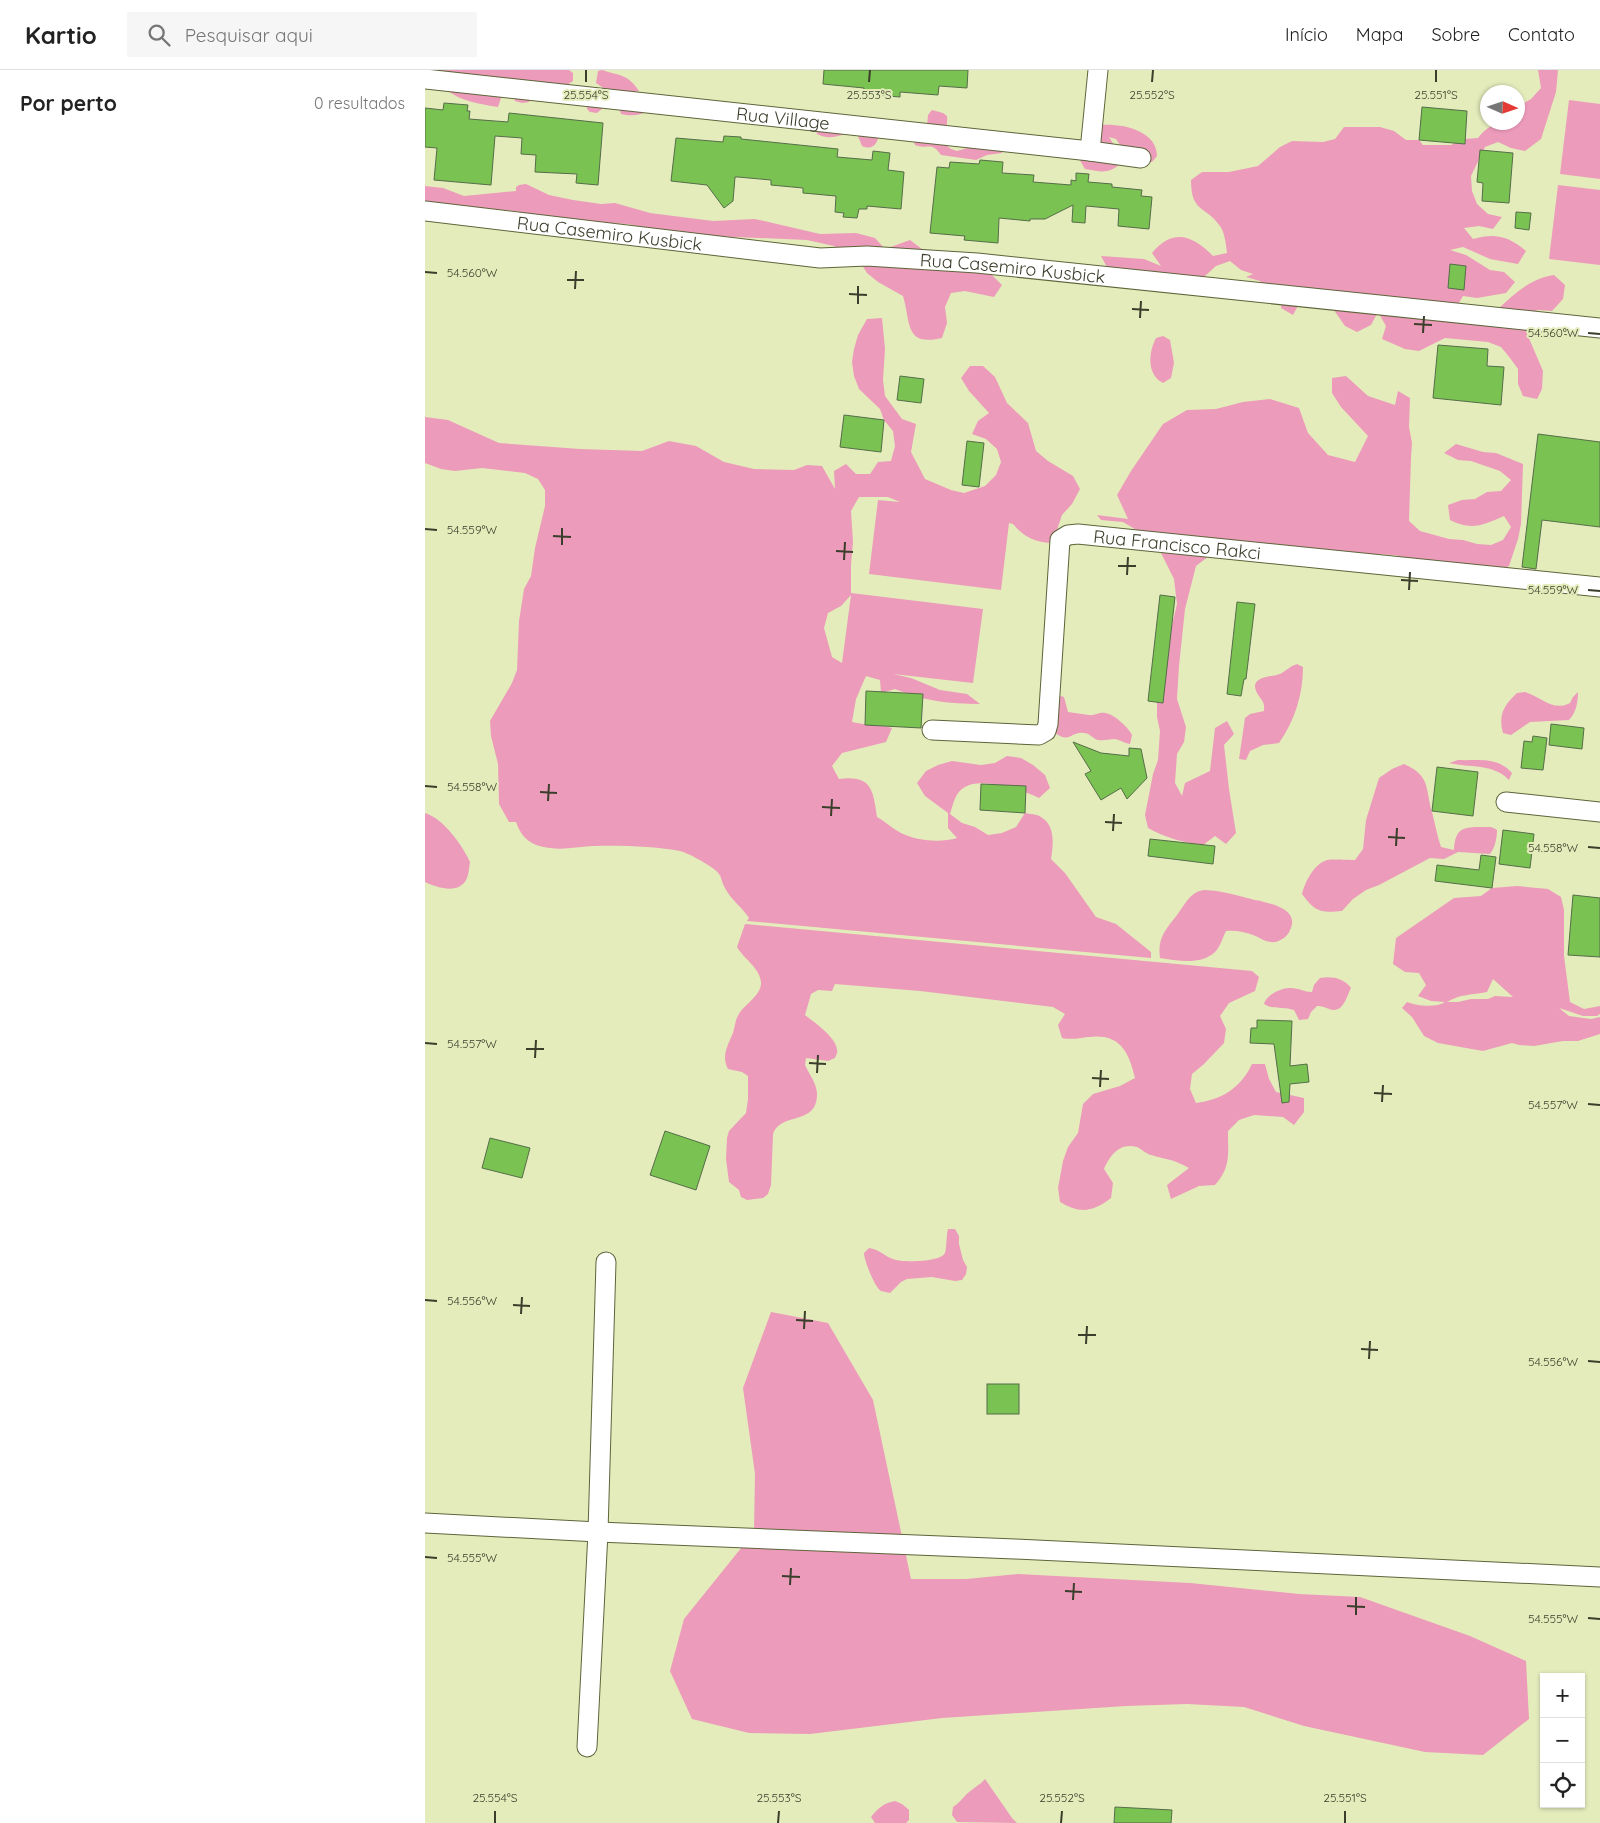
<!DOCTYPE html>
<html lang="pt">
<head>
<meta charset="utf-8">
<style>
	:root { --surface:#fff; --page:#f6f6f6; --text:#222; --muted:#767676; --line:#e0e0e0 }
	body { margin:0; font-family:Quicksand,sans-serif; background:var(--page); color:var(--text) }
	.controls { position:absolute; right:15px; bottom:15px; display:grid; overflow:hidden; border-radius:0px; box-shadow:0 1px 4px #0004 }
	.controls button { width:45px; height:45px; display:grid; place-items:center; padding:0; border:0; border-bottom:1px solid var(--line); background:var(--surface); color:var(--text); font:25px sans-serif }
	.compass { position:absolute; left:1055px; top:15px; width:45px; height:45px; border-radius:50%; background:var(--surface); box-shadow:0 1px 4px #0004; rotate:93deg }
	.list { margin:0; padding:0; list-style:none }
	h2 { display:flex; justify-content:space-between; align-items:center; height:65px; margin:0; padding:0 20px; font-size:21px }
	h2 small { font-size:16px; font-weight:400; color:var(--muted) }
	.icon { flex:none; width:28px; height:28px; fill:none; stroke:currentColor; stroke-width:2; stroke-linecap:round; stroke-linejoin:round }
	.map { position:relative; flex:none; width:1175px; height:1753px; overflow:hidden }
	header { display:flex; align-items:center; gap:30px; box-sizing:border-box; height:70px; padding:0 25px; background:var(--surface); border-bottom:1px solid var(--line) }
	header strong { font-size:24px }
	nav { display:flex; gap:28px; margin-inline-start:auto; font-size:18px }
	.search { width:350px; height:45px; background:var(--page); display:flex; align-items:center; gap:12px; box-sizing:border-box; padding:0 18px; border-radius:0px; color:var(--muted); font-size:19px }
	main { display:flex }
	aside { flex:1; background:var(--surface) }
	.map>svg:first-child { display:block }
</style>
</head>
<body>
<header>
<strong>Kartio</strong>
<div class="search"><svg class="icon" aria-label="search" viewBox="0 0 24 24"><circle cx="10" cy="10" r="6"/><path d="M15 15l6 6"/></svg>Pesquisar aqui</div>
<nav><a>Início</a><a>Mapa</a><a>Sobre</a><a>Contato</a></nav>
</header>
<main>
<aside>
<h2>Por perto<small>0 resultados</small></h2>
<ul class="list">
</ul>
</aside>
<div class="map">
<svg width="1175" height="1753" viewBox="0 0 1175 1753">
	<rect width="100%" height="100%" fill="#e4ecbc"/>
	<g fill="#ec9bba" fill-rule="evenodd">
		<path d="M 0,0 L 144,0 L 148,3 L 148,11 L 142,15 L 107,25 L 104,32 L 97,33 L 90,31 L 88,24 L 78,22 L 73,37 C 35,31 26,27 0,0 Z"/>
		<path d="M 177,0 C 195,6 203,4 214,21 L 201,23 L 221,42 C 213,46 205,46 196,44 L 194,36 L 179,37 L 172,43 L 165,42 L 162,39 L 162,36 L 180,19 L 171,13 L 173,1 Z"/>
		<path d="M 1113,0 L 1133,0 L 1131,22 L 1116,69 L 1100,81 L 1086,78 L 1073,72 L 1060,77 L 1046,106 L 1047,121 L 1052,134 L 1063,144 L 1077,147 L 1068,159 L 1054,156 L 1039,158 L 1048,169 C 1070,163 1083,166 1101,181 L 1093,194 L 1065,189 L 1038,177 L 1025,180 L 1041,185 L 1065,200 L 1079,202 L 1090,212 L 1081,223 L 1052,228 L 1038,226 L 1031,238 L 1071,241 C 1089,224 1104,209 1129,205 L 1140,215 L 1138,229 L 1127,241 L 1113,240 L 1098,246 L 1100,259 L 1118,301 L 1117,319 L 1112,329 L 1098,326 L 1093,314 L 1093,299 L 1085,288 L 1076,277 L 1063,272 L 1020,268 L 994,281 L 980,279 L 957,269 L 961,256 L 953,242 L 946,255 L 932,262 L 920,256 L 904,233 L 875,232 L 868,245 L 856,238 L 857,225 L 844,222 L 835,211 L 821,207 L 828,204 L 816,200 L 805,191 L 791,196 L 770,215 L 683,199 L 676,186 L 719,189 L 736,196 L 727,183 C 748,158 767,165 788,186 L 802,183 C 801,175 800,163 795,156 C 780,135 766,143 766,110 L 777,102 L 804,102 L 833,96 L 855,77 L 867,71 L 898,72 L 910,69 L 919,57 L 955,57 L 969,61 L 981,70 L 994,70 L 998,75 L 1026,75 L 1039,69 L 1053,68 C 1065,53 1073,53 1092,52 L 1094,36 L 1106,29 L 1116,18 Z"/>
		<polygon points="1144,30 1175,34 1175,109 1135,104"/>
		<path d="M 507,40 L 518,43 L 522,46 C 524,61 510,75 532,81 L 546,77 L 578,79 L 577,83 L 562,85 L 551,90 L 516,85 C 506,71 505,80 490,75 L 489,72 L 489,64 L 502,56 L 503,45 Z"/>
		<path d="M 675,55 C 696,53 732,60 732,86 L 727,92 C 714,91 697,80 691,69 L 684,67 L 691,78 L 695,94 C 683,105 674,101 660,99 L 653,87 L 677,74 L 671,69 Z"/>
		<path d="M 391,61 L 455,63 C 452,73 449,81 437,76 L 433,66 C 419,59 410,73 392,64 Z"/>
		<path d="M 101,114 L 124,125 L 148,130 L 176,134 L 190,133 L 225,143 L 288,151 L 330,149 L 395,164 L 431,163 L 450,168 L 460,179 L 485,170 L 497,179 L 499,193 L 566,204 L 577,215 L 569,227 L 540,221 L 526,223 L 520,237 L 522,253 L 517,268 C 479,277 486,252 478,226 L 453,212 L 442,203 L 435,192 L 409,176 L 382,170 L 264,165 L 234,161 L 203,154 L 144,151 L 90,141 L 0,134 L 0,116 L 18,118 L 39,126 L 91,121 L 91,117 L 94,115 Z"/>
		<polygon points="1133,115 1175,120 1175,195 1124,189"/>
		<path d="M 457,248 L 460,279 L 458,310 L 460,326 L 477,349 L 491,354 L 486,382 L 500,409 L 526,420 L 539,423 L 560,416 L 571,405 L 576,392 L 572,379 L 561,369 L 547,364 L 553,351 L 564,343 L 544,321 L 536,308 L 545,296 L 558,296 L 570,307 L 582,333 L 603,353 L 611,381 L 623,391 L 648,406 L 655,419 L 647,434 L 637,445 L 632,460 L 624,473 C 608,471 598,466 588,454 L 584,453 L 576,520 L 444,504 L 453,430 L 475,432 L 463,427 L 434,427 L 426,441 L 428,472 L 426,495 L 426,523 L 558,539 L 548,613 L 468,604 L 486,608 L 515,620 L 542,624 L 555,634 C 525,634 498,631 470,619 L 456,623 L 455,610 L 441,606 L 431,629 L 427,652 C 440,655 453,654 467,658 L 461,672 L 417,683 L 407,696 L 414,709 C 447,705 448,720 452,747 C 461,752 468,759 476,763 C 492,771 515,773 532,768 L 523,758 L 523,743 L 500,726 L 492,713 L 501,701 L 513,695 L 527,691 L 556,695 L 570,693 L 582,686 L 596,688 L 608,695 L 620,705 L 625,718 L 614,728 C 597,720 557,707 540,717 C 530,722 528,735 525,744 L 537,753 L 550,757 L 563,765 L 577,763 L 591,757 L 600,743 C 605,744 612,744 616,747 C 631,756 628,775 626,789 L 640,803 L 671,847 L 691,854 L 726,882 L 726,888 L 322,851 L 324,848 C 317,837 306,830 300,818 C 294,807 299,806 286,797 C 279,792 263,783 255,781 C 233,776 190,775 167,776 C 153,777 139,780 125,778 C 107,776 97,769 91,752 L 84,752 L 74,734 L 73,694 L 66,666 L 65,651 L 87,613 L 92,600 L 94,551 L 99,519 L 106,506 L 110,478 L 120,436 L 120,420 L 113,409 L 100,403 L 57,398 L 30,401 L 16,399 L 0,393 L 0,347 L 23,350 L 74,373 L 155,379 L 217,381 L 244,371 L 271,376 L 299,392 L 329,399 L 369,400 L 382,395 L 397,396 L 410,419 L 409,401 L 421,394 L 431,404 L 445,404 L 453,392 L 466,391 L 470,376 L 468,361 L 459,350 L 455,339 L 434,319 L 429,306 L 427,292 L 429,279 L 433,265 L 442,249 ZM 426,525 L 417,593 L 407,587 L 399,558 L 403,543 L 416,536 Z"/>
		<path d="M 738,266 L 745,270 L 749,293 L 746,308 L 738,313 C 722,305 723,283 731,268 Z"/>
		<path d="M 921,306 L 943,326 L 970,335 L 973,321 L 985,328 L 984,357 L 987,373 L 986,387 L 984,451 L 995,461 L 1024,469 L 1038,470 L 1052,474 L 1066,475 L 1078,470 L 1086,457 L 1079,446 C 1058,455 1047,461 1025,450 L 1023,435 L 1037,430 L 1050,429 L 1062,422 L 1076,421 L 1086,410 L 1075,401 L 1046,391 L 1033,390 L 1019,383 L 1031,374 L 1058,382 L 1071,383 L 1098,394 L 1096,454 L 1093,469 L 1084,496 L 1071,502 L 990,492 C 974,482 953,485 935,484 C 926,483 917,481 907,482 L 801,473 L 771,496 L 760,539 L 754,596 L 752,629 L 761,657 L 759,672 L 752,684 L 750,713 L 757,726 L 760,713 L 785,701 L 790,658 L 802,651 L 809,664 L 799,675 L 804,719 L 811,763 L 801,774 L 790,766 L 778,775 C 759,773 739,767 723,758 L 720,745 L 728,704 L 733,690 L 735,661 L 732,647 L 732,619 L 752,534 L 749,509 L 730,471 L 698,452 L 676,450 L 672,445 L 703,449 L 692,425 L 706,401 L 738,354 L 762,340 L 791,339 L 818,332 L 845,329 L 874,338 L 883,363 L 903,385 L 930,392 L 943,366 L 916,337 L 907,323 L 907,308 Z"/>
		<path d="M 872,594 L 878,597 C 878,624 870,650 854,673 L 838,675 L 825,681 L 821,690 L 814,689 L 820,648 L 825,644 L 839,641 C 840,631 836,630 832,623 C 823,606 847,607 855,604 C 861,601 865,596 872,594 Z"/>
		<path d="M 1100,622 C 1116,627 1128,642 1145,633 L 1148,627 L 1153,622 C 1153,632 1151,643 1144,650 L 1105,652 L 1086,665 L 1078,663 C 1073,645 1079,635 1092,623 Z"/>
		<path d="M 632,625 L 639,627 L 643,642 C 650,643 657,644 664,645 C 669,646 674,642 680,643 C 688,643 704,658 707,665 L 705,674 C 699,673 695,670 690,669 C 684,669 679,671 673,670 C 668,669 665,663 659,663 C 646,661 645,674 630,663 Z"/>
		<path d="M 1033,690 C 1053,691 1072,686 1087,703 L 1084,710 C 1068,693 1045,698 1024,693 Z"/>
		<path d="M 979,694 C 1006,706 1000,718 1007,742 C 1010,754 1012,765 1016,777 L 1029,780 C 1030,758 1038,757 1057,757 C 1063,757 1067,756 1072,760 C 1072,768 1070,778 1065,784 L 1033,782 L 1019,789 L 1005,788 L 954,815 L 941,820 L 928,829 L 917,841 C 896,843 890,842 877,824 C 880,812 889,794 902,790 C 908,789 923,790 930,790 L 938,779 L 941,750 L 954,708 L 967,699 Z"/>
		<path d="M 0,743 C 18,748 38,776 45,792 C 44,797 44,803 42,808 C 35,825 13,818 0,812 Z"/>
		<path d="M 1092,816 L 1123,819 L 1136,827 L 1139,840 L 1139,886 L 1145,932 L 1159,939 L 1175,936 L 1175,944 L 1172,946 L 1158,946 L 1134,938 L 1144,946 L 1166,949 L 1175,947 L 1175,964 L 1153,971 L 1138,971 L 1109,976 L 1094,975 L 1087,973 L 1058,981 L 1013,973 L 999,966 L 987,947 L 977,938 L 982,932 C 992,936 1011,938 1020,932 L 1006,931 L 993,926 L 1001,915 L 994,903 L 980,902 L 968,894 L 971,868 L 1029,828 L 1056,826 L 1067,818 ZM 1068,909 L 1088,927 L 1070,926 L 1063,929 L 1046,929 L 1033,932 L 1022,932 C 1035,924 1047,925 1062,922 Z"/>
		<path d="M 780,820 C 797,821 807,824 822,828 C 836,832 877,836 865,860 C 863,866 856,871 850,872 C 841,873 836,868 828,865 C 820,862 810,860 801,861 C 798,867 795,877 790,882 C 775,896 751,890 735,888 C 732,868 741,859 752,845 C 760,835 765,821 780,820 Z"/>
		<path d="M 320,854 L 827,901 L 834,907 L 830,921 L 804,933 L 795,946 L 801,959 L 799,973 L 779,994 L 767,1004 L 765,1019 L 771,1033 C 796,1030 816,1018 827,994 L 840,994 L 844,1009 L 851,1022 L 879,1028 L 879,1042 L 869,1055 L 858,1047 L 829,1045 L 814,1050 L 803,1061 C 803,1084 806,1097 790,1115 L 774,1116 L 746,1129 L 742,1115 L 764,1098 C 748,1089 743,1090 726,1085 C 721,1084 717,1079 712,1077 C 695,1072 685,1085 679,1099 L 688,1113 L 686,1128 C 668,1142 655,1144 635,1132 L 633,1118 L 638,1091 L 643,1077 L 653,1063 L 658,1034 L 668,1024 L 695,1016 L 710,1008 C 704,982 695,963 664,967 C 654,968 648,970 637,968 L 633,955 L 640,944 L 628,937 L 495,921 L 410,914 L 407,921 L 393,920 L 386,924 L 380,945 C 389,952 412,968 412,980 C 413,983 411,985 410,988 L 403,991 L 381,988 L 380,995 C 384,1004 391,1012 392,1023 C 393,1057 354,1041 348,1065 L 346,1115 L 343,1124 L 338,1128 L 322,1130 L 316,1127 L 314,1120 L 304,1112 L 301,1089 L 302,1068 L 304,1061 L 321,1043 L 323,1029 L 323,1006 L 317,1002 L 303,999 C 296,986 303,975 308,963 C 310,956 310,950 314,944 C 320,934 337,925 336,912 C 335,898 318,888 312,877 Z"/>
		<path d="M 895,908 C 906,906 919,908 926,918 C 921,928 918,944 904,939 C 899,937 897,936 892,936 L 886,942 L 883,949 L 874,950 L 869,940 C 859,936 848,940 839,934 C 841,925 857,917 866,918 C 874,918 879,922 887,922 L 889,915 Z"/>
		<path d="M 523,1159 L 530,1159 L 534,1166 L 534,1174 L 538,1190 L 542,1197 L 541,1204 L 537,1210 L 530,1211 L 507,1207 L 482,1209 L 476,1212 L 465,1223 C 462,1222 459,1222 456,1221 C 450,1218 439,1190 439,1183 L 444,1178 C 454,1179 459,1186 468,1189 C 477,1193 516,1192 520,1183 C 522,1176 521,1167 523,1159 Z"/>
		<polygon points="346,1242 403,1253 448,1330 486,1509 541,1509 593,1504 765,1513 874,1524 935,1527 1045,1566 1101,1591 1104,1649 1058,1685 1000,1682 879,1656 819,1637 762,1634 701,1636 517,1648 385,1664 324,1663 267,1649 245,1601 259,1549 329,1462 330,1404 318,1318"/>
		<path d="M 560,1709 L 587,1748 L 592,1753 L 532,1752 L 527,1745 L 528,1737 C 534,1733 536,1730 540,1726 C 546,1719 554,1716 560,1709 Z"/>
		<path d="M 470,1731 L 477,1734 L 484,1740 L 484,1750 L 481,1753 L 450,1753 L 446,1747 C 453,1738 459,1733 470,1731 Z"/>
	</g>
	<g fill="#7ac251" stroke="#556d49">
		<polygon points="399,0 543,0 542,18 514,16 513,25 475,22 475,27 438,24 439,18 398,14"/>
		<polygon points="19,33 43,35 42,41 45,41 44,49 83,52 84,43 178,53 173,115 151,113 152,104 110,102 111,85 96,84 97,68 70,66 66,115 9,110 12,78 0,77 0,38 18,40"/>
		<polygon points="997,37 1042,41 1040,74 994,70"/>
		<polygon points="299,66 316,67 316,69 413,79 412,87 447,90 448,81 465,83 463,100 479,102 476,139 442,136 442,139 434,139 432,148 418,147 419,143 410,142 411,126 378,123 378,118 346,115 346,110 313,107 310,107 308,131 299,138 282,115 246,111 251,68 298,72"/>
		<polygon points="1055,80 1088,83 1084,133 1057,131 1058,113 1052,112"/>
		<polygon points="555,90 578,92 577,103 609,105 608,112 646,115 646,110 651,111 651,103 664,104 663,112 687,114 687,117 717,120 716,126 727,127 724,159 693,156 694,139 661,136 660,153 647,152 648,135 620,149 605,149 605,151 574,148 573,173 539,170 540,166 505,163 512,97 524,98 525,92 554,94"/>
		<polygon points="1091,142 1106,143 1104,160 1090,158"/>
		<polygon points="1025,194 1041,196 1039,220 1023,218"/>
		<polygon points="1013,275 1063,279 1062,296 1079,297 1076,335 1008,328"/>
		<polygon points="475,306 499,309 496,333 472,330"/>
		<polygon points="419,345 459,350 456,382 415,377"/>
		<polygon points="1113,364 1175,372 1175,457 1117,450 1111,499 1097,497"/>
		<polygon points="542,371 559,373 554,417 537,415"/>
		<polygon points="735,525 750,527 738,633 723,631"/>
		<polygon points="812,532 830,534 821,609 819,609 816,626 802,624"/>
		<polygon points="441,621 498,624 496,658 440,655"/>
		<polygon points="1126,654 1159,658 1157,679 1124,675"/>
		<polygon points="1108,666 1122,668 1118,700 1096,698 1099,671 1107,672"/>
		<polygon points="648,672 676,683 704,686 704,678 716,679 722,708 702,729 696,718 676,730 660,704 666,701"/>
		<polygon points="1012,697 1053,702 1048,746 1007,741"/>
		<polygon points="556,714 601,716 600,743 555,740"/>
		<polygon points="1078,760 1109,764 1105,798 1074,794"/>
		<polygon points="725,769 790,776 788,794 723,786"/>
		<polygon points="1056,785 1071,787 1067,818 1010,811 1012,795 1054,800"/>
		<polygon points="1148,825 1175,828 1175,887 1143,885"/>
		<polygon points="832,950 867,951 865,996 882,994 884,1012 865,1014 864,1032 857,1033 849,974 825,973 826,958 832,958"/>
		<polygon points="240,1061 285,1076 271,1120 225,1105"/>
		<polygon points="65,1068 105,1078 97,1108 57,1098"/>
		<rect x="562" y="1314" width="32" height="30"/>
		<polygon points="690,1737 747,1740 746,1753 689,1753"/>
	</g>
	<g fill="none" stroke-linecap="round" stroke-linejoin="round">
		<defs>
			<g id="minor">
				<path id="s1" d="M 0,9 L 665,81 L 716,88"/>
				<polyline points="665,81 673,0"/>
				<path id="s2" d="M 0,141 L 395,188 L 442,186 L 552,193 L 1175,258"/>
				<path id="s3" d="M 507,660 L 614,665 L 621,661 L 623,654 L 635,470 L 643,465 L 653,464 L 1175,517"/>
				<polyline points="1081,732 1175,742"/>
				<polyline points="0,1453 173,1462 590,1479 1175,1507"/>
				<polyline points="162,1677 173,1462 181,1192"/>
			</g>
		</defs>
		<use href="#minor" stroke="#5e643a" stroke-width="21"/>
		<use href="#minor" stroke="#fff" stroke-width="19"/>
	</g>
	<path fill="none" stroke="#3b3e2b" stroke-width="2" d="M 161,12 L 161,0M 444,12 L 445,0M 727,12 L 728,0M 1011,12 L 1011,0M 0,202 L 12,203M 142,210 L 159,210M 150,219 L 151,201M 424,224 L 442,225M 433,234 L 433,216M 707,239 L 724,240M 715,248 L 716,231M 989,254 L 1007,255M 998,263 L 999,246M 1163,263 L 1175,264M 0,459 L 12,460M 128,466 L 146,467M 137,475 L 137,458M 411,481 L 428,482M 419,490 L 420,472M 693,496 L 711,496M 702,505 L 703,487M 976,510 L 993,511M 984,520 L 985,502M 1163,520 L 1175,521M 0,716 L 12,717M 115,722 L 132,723M 123,731 L 124,714M 397,737 L 415,738M 406,746 L 407,729M 680,752 L 697,753M 688,761 L 689,744M 963,767 L 980,768M 971,776 L 972,758M 1163,777 L 1175,778M 0,973 L 12,974M 101,979 L 119,979M 110,988 L 111,970M 384,993 L 401,994M 392,1003 L 393,985M 667,1008 L 684,1009M 675,1017 L 676,1000M 949,1023 L 967,1024M 957,1032 L 958,1015M 1163,1034 L 1175,1035M 0,1230 L 12,1231M 88,1235 L 105,1236M 96,1244 L 97,1227M 371,1250 L 388,1251M 379,1259 L 380,1241M 653,1265 L 671,1265M 661,1274 L 662,1256M 936,1279 L 953,1280M 944,1289 L 945,1271M 1163,1291 L 1175,1292M 0,1487 L 12,1488M 357,1506 L 375,1507M 365,1515 L 366,1498M 640,1521 L 657,1522M 648,1530 L 649,1513M 922,1536 L 940,1537M 931,1545 L 931,1527M 1163,1548 L 1175,1549M 70,1753 L 70,1741M 353,1753 L 354,1741M 636,1753 L 637,1741M 920,1753 L 920,1741"/>
	<g text-anchor="middle" dominant-baseline="central" stroke-width="4" stroke-linejoin="round" paint-order="stroke">
		<g font-size="18" fill="#3b3e2b" stroke="#e4ecbc">
			<text stroke="none"><textPath href="#s1" startOffset="360">Rua Village</textPath></text>
			<text stroke="none"><textPath href="#s2" startOffset="186">Rua Casemiro Kusbick</textPath></text>
			<text stroke="none"><textPath href="#s2" startOffset="591">Rua Casemiro Kusbick</textPath></text>
			<text stroke="none"><textPath href="#s3" startOffset="426">Rua Francisco Rakci</textPath></text>
		</g>
	</g>
	<g font-size="12" text-anchor="middle" fill="#3b3e2b" stroke="#e4ecbc" stroke-width="4" stroke-linejoin="round" paint-order="stroke">
		<text x="161" y="29">25.554°S</text>
		<text x="444" y="29">25.553°S</text>
		<text x="727" y="29">25.552°S</text>
		<text x="1011" y="29">25.551°S</text>
		<text x="47" y="207">54.560°W</text>
		<text x="1128" y="267">54.560°W</text>
		<text x="47" y="464">54.559°W</text>
		<text x="1128" y="524">54.559°W</text>
		<text x="47" y="721">54.558°W</text>
		<text x="1128" y="782">54.558°W</text>
		<text x="47" y="978">54.557°W</text>
		<text x="1128" y="1039">54.557°W</text>
		<text x="47" y="1235">54.556°W</text>
		<text x="1128" y="1296">54.556°W</text>
		<text x="47" y="1492">54.555°W</text>
		<text x="1128" y="1553">54.555°W</text>
		<text x="70" y="1732">25.554°S</text>
		<text x="354" y="1732">25.553°S</text>
		<text x="637" y="1732">25.552°S</text>
		<text x="920" y="1732">25.551°S</text>
	</g>
</svg>
<div class="controls">
<button>+</button>
<button>−</button>
<button><svg class="icon" aria-label="locate" viewBox="0 0 24 24"><circle cx="12" cy="12" r="6"/><path d="M12 2v4M12 18v4M2 12h4M18 12h4"/></svg></button>
</div>
<svg class="compass" viewBox="-18 -18 36 36"><path d="M0-13l5 13h-10z" fill="#e53935"/><path d="M0 13l5-13h-10z" fill="#767676"/></svg>
</div>
</main>
</body>
</html>
